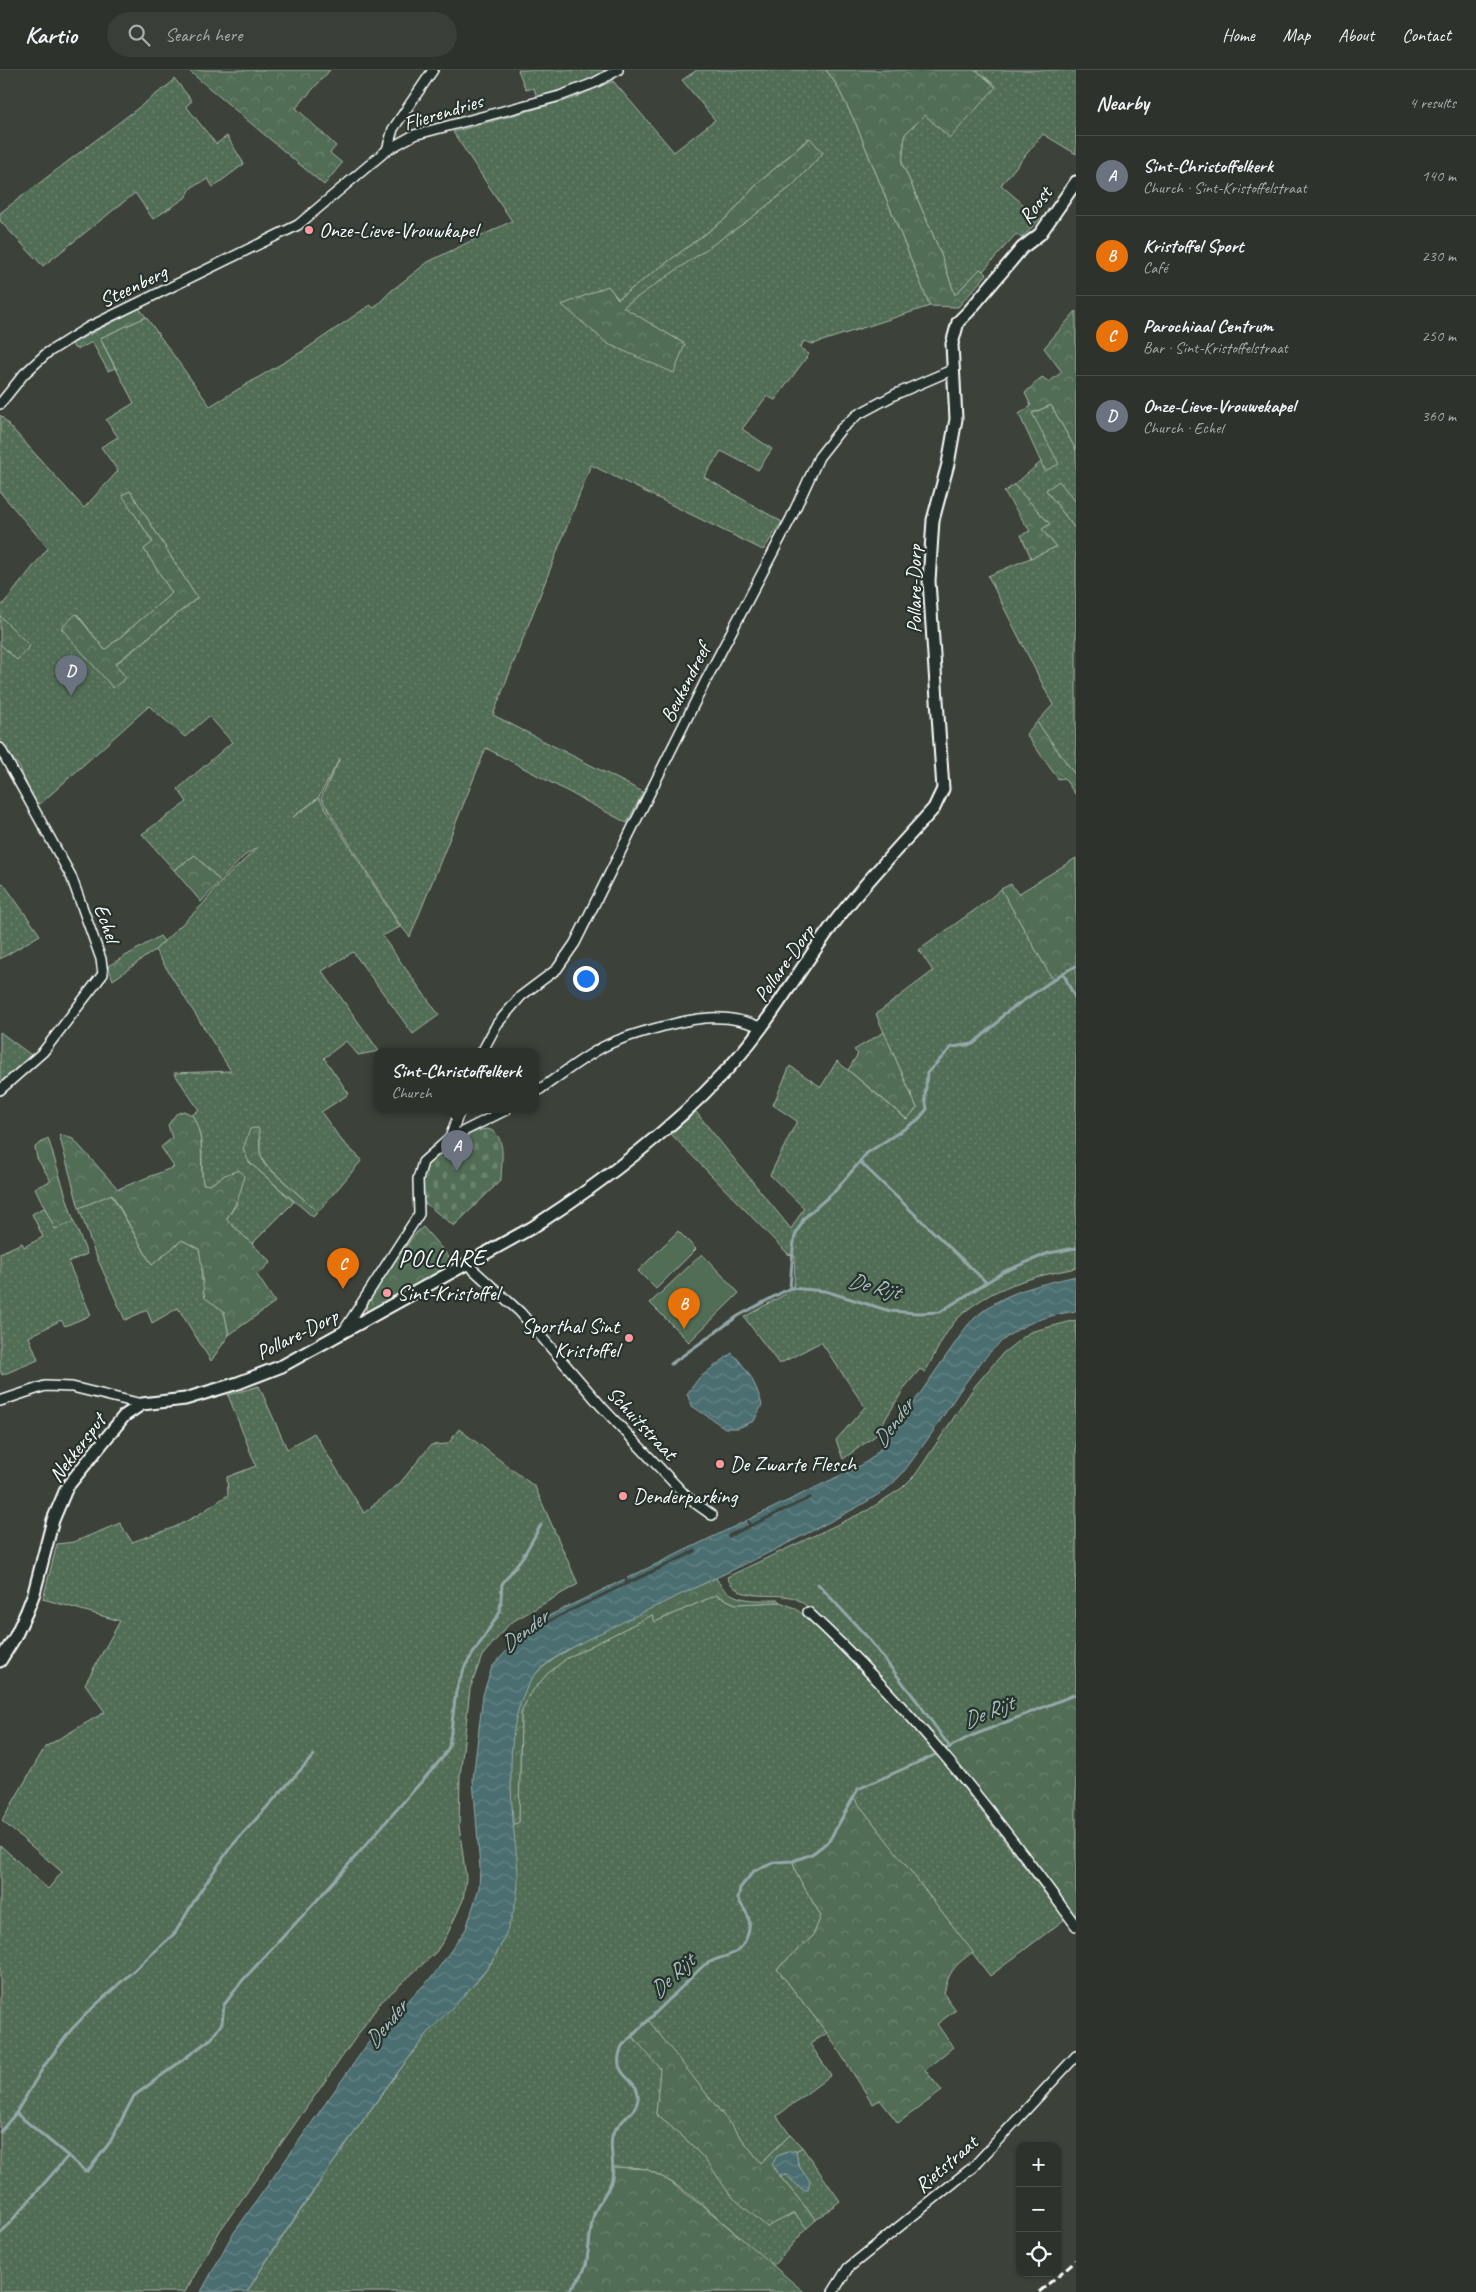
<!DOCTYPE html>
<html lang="en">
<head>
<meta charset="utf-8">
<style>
	:root { --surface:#2d322c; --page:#393e38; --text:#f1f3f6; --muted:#a7aaa9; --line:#484d48; --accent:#ff9aa2 }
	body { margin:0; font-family:Caveat,sans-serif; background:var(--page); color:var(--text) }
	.controls { position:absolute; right:15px; bottom:15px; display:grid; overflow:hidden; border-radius:10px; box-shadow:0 1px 4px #0004 }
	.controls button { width:45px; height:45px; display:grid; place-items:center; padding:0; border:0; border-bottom:1px solid var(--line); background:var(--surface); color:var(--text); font:25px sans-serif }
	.you { position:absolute; left:585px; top:908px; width:18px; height:18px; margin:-12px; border:4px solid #fff; border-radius:50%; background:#1a73e8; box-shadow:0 0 0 8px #1a73e833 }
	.badge { display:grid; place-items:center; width:32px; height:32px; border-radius:50%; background:var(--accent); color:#fff; font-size:16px; font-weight:700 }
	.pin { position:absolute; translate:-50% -41px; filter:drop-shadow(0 1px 2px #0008) }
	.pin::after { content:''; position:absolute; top:26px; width:18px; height:15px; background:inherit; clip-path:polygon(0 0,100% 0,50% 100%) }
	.popup { position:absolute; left:374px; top:978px; width:165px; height:65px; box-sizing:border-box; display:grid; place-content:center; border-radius:10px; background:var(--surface); filter:drop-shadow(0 1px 4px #0005); font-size:16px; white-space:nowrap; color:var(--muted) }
	.popup b { font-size:19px; color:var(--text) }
	.popup::after { content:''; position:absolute; left:50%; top:100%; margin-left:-10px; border:10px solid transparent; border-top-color:var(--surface) }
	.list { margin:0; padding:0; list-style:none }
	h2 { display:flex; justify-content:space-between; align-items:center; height:65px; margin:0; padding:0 20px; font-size:21px }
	h2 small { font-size:16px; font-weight:400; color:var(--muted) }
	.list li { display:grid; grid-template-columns:32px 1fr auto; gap:15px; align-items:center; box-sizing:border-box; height:80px; padding:0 20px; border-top:1px solid var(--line) }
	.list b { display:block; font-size:19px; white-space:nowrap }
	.list p { margin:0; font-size:16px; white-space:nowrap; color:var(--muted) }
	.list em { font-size:16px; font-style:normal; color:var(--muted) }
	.icon { flex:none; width:28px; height:28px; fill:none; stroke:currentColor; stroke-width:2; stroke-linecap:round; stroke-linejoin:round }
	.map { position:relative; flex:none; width:1076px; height:2222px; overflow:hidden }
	header { display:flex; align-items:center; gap:30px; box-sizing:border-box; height:70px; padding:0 25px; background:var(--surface); border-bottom:1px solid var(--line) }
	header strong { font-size:24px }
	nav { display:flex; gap:28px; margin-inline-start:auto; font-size:18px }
	.search { width:350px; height:45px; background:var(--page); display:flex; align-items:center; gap:12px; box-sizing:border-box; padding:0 18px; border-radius:28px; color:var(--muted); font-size:19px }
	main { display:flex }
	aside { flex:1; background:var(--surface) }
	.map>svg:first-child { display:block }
</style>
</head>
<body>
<header>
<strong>Kartio</strong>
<div class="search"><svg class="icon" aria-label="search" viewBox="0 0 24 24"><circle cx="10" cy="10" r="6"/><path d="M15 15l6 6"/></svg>Search here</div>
<nav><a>Home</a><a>Map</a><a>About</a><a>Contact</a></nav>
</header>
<main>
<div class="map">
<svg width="1076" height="2222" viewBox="0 0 1076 2222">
	<defs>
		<pattern id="grass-dots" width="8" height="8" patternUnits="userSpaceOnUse" patternTransform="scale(1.25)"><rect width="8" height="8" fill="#516d54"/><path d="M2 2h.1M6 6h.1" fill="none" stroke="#6b836e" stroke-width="1.8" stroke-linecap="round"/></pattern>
		<pattern id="forest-crowns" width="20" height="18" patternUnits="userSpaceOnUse" patternTransform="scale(1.25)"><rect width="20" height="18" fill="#516d54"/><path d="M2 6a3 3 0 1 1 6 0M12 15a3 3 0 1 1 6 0" fill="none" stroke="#6b836e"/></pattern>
		<pattern id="cemetery-stones" width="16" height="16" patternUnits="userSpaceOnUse" patternTransform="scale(1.25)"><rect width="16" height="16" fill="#516d54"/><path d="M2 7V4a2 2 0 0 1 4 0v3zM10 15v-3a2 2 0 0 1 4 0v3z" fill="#6b836e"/></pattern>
		<pattern id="water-waves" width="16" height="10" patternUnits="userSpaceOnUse" patternTransform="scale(1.25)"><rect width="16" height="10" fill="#4b6e71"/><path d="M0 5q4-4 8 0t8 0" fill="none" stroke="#668486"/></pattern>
	</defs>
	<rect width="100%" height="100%" fill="#3c423a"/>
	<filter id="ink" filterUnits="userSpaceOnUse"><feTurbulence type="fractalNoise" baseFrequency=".02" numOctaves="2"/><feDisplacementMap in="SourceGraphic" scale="10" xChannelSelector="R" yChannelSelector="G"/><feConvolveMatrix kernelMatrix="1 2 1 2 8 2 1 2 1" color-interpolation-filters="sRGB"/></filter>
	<g filter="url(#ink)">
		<g fill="url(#grass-dots)" stroke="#a8b6aa" fill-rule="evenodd">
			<polygon points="518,0 606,0 591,9 537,28 534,18 526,20"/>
			<path d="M 697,0 L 826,0 L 835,12 L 856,54 L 930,236 L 813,274 L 804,271 L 800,278 L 809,284 L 775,330 L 767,326 L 742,359 L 772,379 L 758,400 L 721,381 L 704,407 L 782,452 L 763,480 L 591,395 L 493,645 L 643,722 L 627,753 L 486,678 L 410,867 L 400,855 L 321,728 L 340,688 L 319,727 L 292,748 L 319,728 L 400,857 L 382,866 L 439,945 L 413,964 L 353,882 L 322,901 L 379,981 L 358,985 L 346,971 L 324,988 L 349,1024 L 321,1042 L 342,1071 L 362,1090 L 318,1142 L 265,1094 L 260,1083 L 260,1067 L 249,1092 L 294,1132 L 252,1174 L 226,1149 L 237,1134 L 225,1105 L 210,1115 L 203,1114 C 200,1089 206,1068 192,1045 L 199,1040 L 174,1003 L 231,1001 L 155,880 L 203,834 L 221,812 L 258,777 L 244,786 L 220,811 L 195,785 L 174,800 L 142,764 L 187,732 L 178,719 L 232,672 L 209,646 L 185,667 L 149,636 L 40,734 L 34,732 L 20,698 L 0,671 L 0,574 L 17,590 L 30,576 L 0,546 L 0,538 L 48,478 L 0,422 L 0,345 L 84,438 L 118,401 L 101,377 L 118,367 L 106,350 L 134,333 L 100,268 L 146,247 L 210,336 L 303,281 L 370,235 L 374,238 L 391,221 L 428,192 L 512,151 L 453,62 L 571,29 L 613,11 L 674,82 L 715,50 L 682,10 ZM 809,68 L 823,83 L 792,116 L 747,151 L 622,237 L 685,274 L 563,235 L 608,216 L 618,229 L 729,146 L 757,114 ZM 130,421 L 197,528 L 115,595 L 77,544 L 105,580 L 172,523 L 144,479 L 153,473 L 123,425 Z"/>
			<polygon points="976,0 1076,0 1076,84 1043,64 1001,115 1040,149 1022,168 1016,164 983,201 980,199 955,225 939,179 902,93 905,64 925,45 996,16"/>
			<polygon points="174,8 192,31 186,36 216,74 227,66 244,94 213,117 208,109 192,117 185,128 153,149 135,123 43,196 0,151 0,143 171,13"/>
			<polygon points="1051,335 1076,380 1076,432 1059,412 1046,420 1076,460 1076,706 1037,652 1053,635 988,506 1056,477 1042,459 1050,454 1014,415 1041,392 1045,401 1031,344"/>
			<polygon points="3,813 40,865 0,889 0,815"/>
			<path d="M 1001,819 L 1053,910 L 1076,896 L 1076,1198 C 1032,1207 991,1216 957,1249 C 945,1261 934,1287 925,1302 L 920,1299 L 905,1317 L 875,1366 L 843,1389 L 836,1370 L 865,1337 L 821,1272 L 779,1294 L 744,1247 L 789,1222 L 794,1215 L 795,1186 L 788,1184 L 671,1064 L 696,1042 L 791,1159 L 804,1138 L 770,1105 L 797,1051 L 773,1035 L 790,996 L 821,1017 L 837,991 L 906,1049 L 917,1038 L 876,944 L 933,901 L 919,880 L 986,832 Z"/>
			<polygon points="0,962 31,985 0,1014"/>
			<polygon points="111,1124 152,1195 182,1170 199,1179 202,1193 201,1209 217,1234 224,1241 229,1265 211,1291 178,1238 152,1253 147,1240 125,1250 94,1181 79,1138"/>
			<polygon points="46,1137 55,1159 74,1152 87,1184 68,1192 91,1245 65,1256 61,1250 29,1267 38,1290 2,1305 0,1300 0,1183 22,1173 24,1177 43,1167 32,1144"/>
			<path d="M 1076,1250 L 1076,1625 L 969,1666 L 944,1679 L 816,1544 C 810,1539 802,1531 794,1528 C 771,1521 738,1534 727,1507 L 868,1440 L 902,1418 L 916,1404 L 975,1316 L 1003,1283 L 1030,1262 Z"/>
			<polygon points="259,1316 287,1379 314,1363 364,1443 400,1413 431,1375 448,1374 459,1359 535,1417 578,1514 510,1553 482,1586 470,1619 460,1706 459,1756 466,1808 463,1830 447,1865 436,1882 380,1933 221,2159 185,2222 0,2222 0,1775 48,1819 62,1802 2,1751 45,1677 105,1642 85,1614 120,1551 43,1529 57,1474 74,1472 120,1453 132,1472 175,1457 198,1445 228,1425 227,1407 256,1396 228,1325"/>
			<path d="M 716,1525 L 736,1534 L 780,1532 L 795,1538 L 812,1553 L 892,1633 L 937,1684 L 1065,1849 L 990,1906 L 854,1728 C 836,1761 831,1778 793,1791 L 796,1803 L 821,1846 L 813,1866 L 777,1899 L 827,1963 L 810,1974 L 831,2005 L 777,2046 L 790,2065 L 761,2093 L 649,1952 L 632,1965 L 661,1998 L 656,2044 L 690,2073 L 709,2094 L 794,2143 L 807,2158 L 772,2197 C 738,2166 690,2117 648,2100 C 639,2096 624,2098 614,2097 L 611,2111 L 594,2142 L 587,2197 L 567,2222 L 247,2222 C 273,2180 301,2140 329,2099 C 355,2062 381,2024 409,1988 C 418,1976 427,1963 437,1952 C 460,1928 486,1908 500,1877 C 522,1829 518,1805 513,1755 L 519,1752 L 521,1643 L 529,1625 L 547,1604 L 567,1588 L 652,1545 L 655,1552 Z"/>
			<path d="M 802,2077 L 840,2131 L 816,2150 L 779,2105 L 786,2105 L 803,2120 L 810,2111 C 802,2101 796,2094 796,2081 Z"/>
		</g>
		<g fill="url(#forest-crowns)" stroke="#a8b6aa">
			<polygon points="188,0 330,0 296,38 336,76 330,83 342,93 324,115"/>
			<polygon points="826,0 976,0 996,17 950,68 925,45 905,64 902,93 939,179 955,225 980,199 987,204 958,237 930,236 856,54 835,12"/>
			<polygon points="810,68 823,83 792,116 747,151 623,237 685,274 674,303 608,274 562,235 608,216 618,229 729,146 757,114"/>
			<polygon points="139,238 146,247 100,268 115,298 108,301 92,272 79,279 74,278 72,274 77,271"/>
			<polygon points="1076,241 1076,380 1051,335 1032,343 1059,394 1045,401 1019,344 1031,336 1025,323 1042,307 1049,312 1062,302 1044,278"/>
			<polygon points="1059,411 1076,432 1076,460 1046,420"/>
			<polygon points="1014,415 1050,454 1042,459 1056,477 1031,488 1021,465 1030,461 1004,422"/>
			<polygon points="130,421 197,528 115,594 126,608 113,618 61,558 76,544 105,580 172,523 144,479 153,472 122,425"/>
			<polygon points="0,546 30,576 17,590 0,574"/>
			<polygon points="1037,652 1076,706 1076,725 1064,708 1058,709 1026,664"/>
			<polygon points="195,785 220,811 201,832 174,800"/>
			<polygon points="1076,788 1076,896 1053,910 1001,819 1011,814 1018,824"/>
			<polygon points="160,866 164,871 155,880 113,910 108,896"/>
			<polygon points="884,962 917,1038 907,1049 848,1000 858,984 854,980"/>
			<path d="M 184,1041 L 192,1045 C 206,1068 199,1089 203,1114 L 210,1115 L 225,1105 L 239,1100 L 244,1106 C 241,1124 236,1135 226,1149 L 271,1192 L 257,1205 L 275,1232 L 229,1265 L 224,1241 L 205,1228 C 201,1211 203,1196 199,1179 L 182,1170 L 152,1195 L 112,1124 L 79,1138 L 59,1064 L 73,1069 L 118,1119 L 174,1097 L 161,1077 L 172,1068 L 168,1055 L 176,1044 Z"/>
			<polygon points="255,1058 259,1059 260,1083 264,1094 318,1142 313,1147 249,1092 243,1079 250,1059"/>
			<polygon points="48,1068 74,1152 55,1159 35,1118 51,1111 37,1088 35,1077"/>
			<path d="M 423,1157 L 455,1194 L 370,1242 L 366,1240 C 364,1230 407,1175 416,1163 Z"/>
			<path d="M 716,1508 C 729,1533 754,1530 778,1530 L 780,1532 L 736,1534 L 716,1525 L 655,1552 L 652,1545 L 567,1588 L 547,1604 L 529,1625 L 521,1643 L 519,1752 L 513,1755 C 510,1708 505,1652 531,1610 C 550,1579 678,1526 716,1508 Z"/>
			<polygon points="1076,1625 1076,1850 944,1679 969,1667"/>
			<path d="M 854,1728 L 973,1882 C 955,1895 948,1902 944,1924 L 956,1940 L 937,1954 L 953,1977 L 925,2000 L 942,2021 L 898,2053 L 880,2030 L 873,2034 L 827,1963 L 777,1899 L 813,1866 L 821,1846 L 796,1803 L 793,1791 C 831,1778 836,1761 854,1728 Z"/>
			<path d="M 649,1951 L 761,2093 L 790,2065 L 802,2077 C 788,2088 780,2075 773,2098 L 816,2150 L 807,2158 L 794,2143 L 767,2157 L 730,2125 L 709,2094 L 690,2073 L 656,2044 L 660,1998 L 631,1965 Z"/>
			<polygon points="613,2097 646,2099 666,2109 708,2140 804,2222 567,2222 587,2197 594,2142 611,2111"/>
		</g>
		<path fill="url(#cemetery-stones)" stroke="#a8b6aa" d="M 487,1059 C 508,1063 501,1094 501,1110 L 454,1156 L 421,1130 L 424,1096 C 443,1079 460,1063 487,1059 Z"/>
		<g fill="#516d54" stroke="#a8b6aa">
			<polygon points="678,1161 696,1179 656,1219 638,1201"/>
			<polygon points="702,1184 739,1223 689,1272 650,1233"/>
		</g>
		<g fill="url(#water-waves)" stroke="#93a8aa">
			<path d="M 1076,1206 L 1076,1241 C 1056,1244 1035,1249 1017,1260 C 975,1286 951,1338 922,1377 C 911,1391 901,1408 886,1419 C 864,1435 838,1447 814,1460 C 752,1492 689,1520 627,1550 C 602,1563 549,1585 533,1607 C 505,1648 510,1716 514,1763 C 516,1783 520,1804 517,1825 C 514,1842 508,1861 500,1877 C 485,1907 461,1928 439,1951 C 427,1963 418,1976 408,1989 C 381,2023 356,2060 331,2096 C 302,2137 273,2178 247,2222 L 201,2222 L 231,2167 L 376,1962 L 433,1906 L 466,1859 L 479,1818 L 480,1798 L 473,1709 L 483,1625 L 492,1597 L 521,1565 L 540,1550 L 860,1396 L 872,1388 L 887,1371 L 967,1256 C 996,1223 1035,1216 1076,1206 Z"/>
			<path d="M 732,1283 C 748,1299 756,1314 762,1335 L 754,1351 L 738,1358 L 725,1358 L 692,1336 L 687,1324 L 699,1308 Z"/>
			<polygon points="790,2081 796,2081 798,2095 810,2111 808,2120 803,2120 786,2105 779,2105 772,2095 777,2086"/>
		</g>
		<g fill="#3c423a">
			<polygon points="810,1426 812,1428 728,1468 727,1465 748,1455 746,1451 749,1450 751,1454"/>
			<polygon points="689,1479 690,1482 696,1479 697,1482 557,1548 540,1558 539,1556 550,1549 626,1512 624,1507 626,1506 628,1511 688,1483"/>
		</g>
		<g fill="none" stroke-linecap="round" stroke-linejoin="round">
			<g stroke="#93a8aa" stroke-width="3">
				<polyline points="1063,903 1076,930"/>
				<polyline points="860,1092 986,1212"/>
				<polyline points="790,1218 793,1179 795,1166 804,1148 836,1120 867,1083 918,1050 927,1039 925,1028 927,1003 952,977 973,974 997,953 1004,944 1063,903 1076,896"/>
				<polyline points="671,1294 738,1246 790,1218 825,1221 890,1241 918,1243 940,1242 1003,1202 1049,1183 1076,1178"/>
				<polyline points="818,1514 867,1567 920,1635 949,1676"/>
				<polyline points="0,2062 16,2043"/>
				<polyline points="68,2086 16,2043 44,1996 71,1960 89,1941 175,1863 199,1823 230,1778 314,1685"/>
				<polyline points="0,2164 68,2086 85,2101 88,2101 110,2072 134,2026 212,1968 222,1953 224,1935 241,1912 319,1828 443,1687 449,1677 456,1621 465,1596 500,1542 502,1514 524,1485 541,1455"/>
				<path d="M 567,2222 C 596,2201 584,2170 595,2142 C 599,2131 608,2122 611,2112 C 616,2096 609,2081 612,2066 C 616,2051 636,2045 638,2029 C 641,2007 608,2009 622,1976 L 703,1896 C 716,1887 725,1888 736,1882 C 745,1876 751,1860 749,1850 C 748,1842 741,1836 738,1829 L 740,1818 L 754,1801 L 776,1792 L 793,1791 L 812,1784 L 829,1771 L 858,1719 L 937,1684 L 969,1667 L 1076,1624"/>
			</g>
			<defs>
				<g id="minor">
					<polyline points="387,80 393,59 433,0"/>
					<polyline points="0,334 24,304 47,283 87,258 298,155 387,80 414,65 560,26 594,13 618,0"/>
					<polyline points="0,678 71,806 101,889 103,904 43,982 0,1020"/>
					<polyline points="482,982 497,954 521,926 557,899 575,873 705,612 791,448 819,387 841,359 857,345 896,324 954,299"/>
					<path d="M 536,1022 C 558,1007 579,990 603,977 C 620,968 638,963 657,958 C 693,948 727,941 762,958"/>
					<polyline points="450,1068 460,1040"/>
					<polyline points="467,1194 520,1242 602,1337 688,1428 712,1445"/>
					<polyline points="343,1262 419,1144 418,1109 423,1092 450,1068 506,1040"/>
					<polyline points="0,1331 45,1316 72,1317 142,1334"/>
					<path d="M 808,1542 C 909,1635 996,1745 1076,1856"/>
					<polyline points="833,2222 848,2198 973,2097 1076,1986"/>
				</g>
				<path id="tertiary" d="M 0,1591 L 15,1567 L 27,1541 L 34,1523 L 53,1450 L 67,1417 L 124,1346 L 142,1334 L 185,1329 L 238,1313 L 282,1296 L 533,1157 C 598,1115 669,1062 722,1005 C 769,956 800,896 841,844 C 870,807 903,773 934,738 L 943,719 L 929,511 L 933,450 L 948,394 L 956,349 L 952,274 L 958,252 L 969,241 L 1022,178 L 1040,164 L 1076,112"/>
			</defs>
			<use href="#minor" stroke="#fff" stroke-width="12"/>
			<use href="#tertiary" stroke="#fff" stroke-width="15"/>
			<use href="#minor" stroke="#26332d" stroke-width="9"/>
			<use href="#tertiary" stroke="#26332d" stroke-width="11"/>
			<polyline stroke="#fff" stroke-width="3" stroke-dasharray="8 4" stroke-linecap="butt" points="1039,2222 1076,2190"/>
		</g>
	</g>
	<g fill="#ff9aa2" stroke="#26332d" stroke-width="2">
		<circle cx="309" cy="160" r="5"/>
		<circle cx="387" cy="1223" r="5"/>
		<circle cx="629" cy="1268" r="5"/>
		<circle cx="720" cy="1394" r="5"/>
		<circle cx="623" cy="1426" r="5"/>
	</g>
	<g text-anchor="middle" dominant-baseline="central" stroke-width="4.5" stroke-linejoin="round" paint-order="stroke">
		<g font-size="21" fill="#fff" stroke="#26332d">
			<text transform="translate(443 42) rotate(-17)">Flierendries</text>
			<text transform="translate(1035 135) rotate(-53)">Roost</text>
			<text transform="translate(133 216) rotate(-26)">Steenberg</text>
			<text transform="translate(914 519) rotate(-90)">Pollare-Dorp</text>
			<text transform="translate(685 613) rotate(-63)">Beukendreef</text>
			<text transform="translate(107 853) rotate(70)">Echel</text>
			<text transform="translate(784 893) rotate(-55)">Pollare-Dorp</text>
			<text transform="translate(297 1264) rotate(-27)">Pollare-Dorp</text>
			<text transform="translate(642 1353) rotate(47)">Schuitstraat</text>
			<text transform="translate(77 1378) rotate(-53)">Nekkersput</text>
			<text transform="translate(946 2094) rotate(-41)">Rietstraat</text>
		</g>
		<g font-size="21" fill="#fff" stroke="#26332d" text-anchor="start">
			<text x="319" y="160">Onze-Lieve-Vrouwkapel</text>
			<text x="397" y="1223">Sint-Kristoffel</text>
			<text x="619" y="1256" text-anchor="end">Sporthal Sint<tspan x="619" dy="24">Kristoffel</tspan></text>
			<text x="730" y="1394">De Zwarte Flesch</text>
			<text x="633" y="1426">Denderparking</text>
		</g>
		<g font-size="22" font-style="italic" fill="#aebebf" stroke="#26332d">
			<text transform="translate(874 1216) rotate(14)">De Rijt</text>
			<text transform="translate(893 1353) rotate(-54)">Dender</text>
			<text transform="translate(524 1561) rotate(-38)">Dender</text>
			<text transform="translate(988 1642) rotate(-22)">De Rijt</text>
			<text transform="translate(672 1906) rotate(-43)">De Rijt</text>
			<text transform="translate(386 1954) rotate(-51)">Dender</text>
		</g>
		<g font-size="24" letter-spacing="1" fill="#fff" stroke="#26332d">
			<text x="442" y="1188">POLLARE</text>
		</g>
	</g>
</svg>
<div class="controls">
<button>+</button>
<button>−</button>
<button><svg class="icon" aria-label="locate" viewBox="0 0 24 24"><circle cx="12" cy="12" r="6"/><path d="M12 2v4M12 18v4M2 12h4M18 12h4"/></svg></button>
</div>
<div class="you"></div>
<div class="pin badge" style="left:457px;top:1101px;background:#6b7280">A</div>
<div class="popup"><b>Sint-Christoffelkerk</b>Church</div>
<div class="pin badge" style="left:684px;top:1259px;background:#e8710a">B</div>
<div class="pin badge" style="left:343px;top:1219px;background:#e8710a">C</div>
<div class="pin badge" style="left:71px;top:626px;background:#6b7280">D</div>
</div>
<aside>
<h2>Nearby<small>4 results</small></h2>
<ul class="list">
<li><span class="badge" style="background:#6b7280">A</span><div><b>Sint-Christoffelkerk</b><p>Church · Sint-Kristoffelstraat</p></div><em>140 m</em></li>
<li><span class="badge" style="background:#e8710a">B</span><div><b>Kristoffel Sport</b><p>Café</p></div><em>230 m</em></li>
<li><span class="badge" style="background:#e8710a">C</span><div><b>Parochiaal Centrum</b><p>Bar · Sint-Kristoffelstraat</p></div><em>250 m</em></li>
<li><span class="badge" style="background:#6b7280">D</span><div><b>Onze-Lieve-Vrouwekapel</b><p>Church · Echel</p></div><em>360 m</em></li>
</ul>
</aside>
</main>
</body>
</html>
